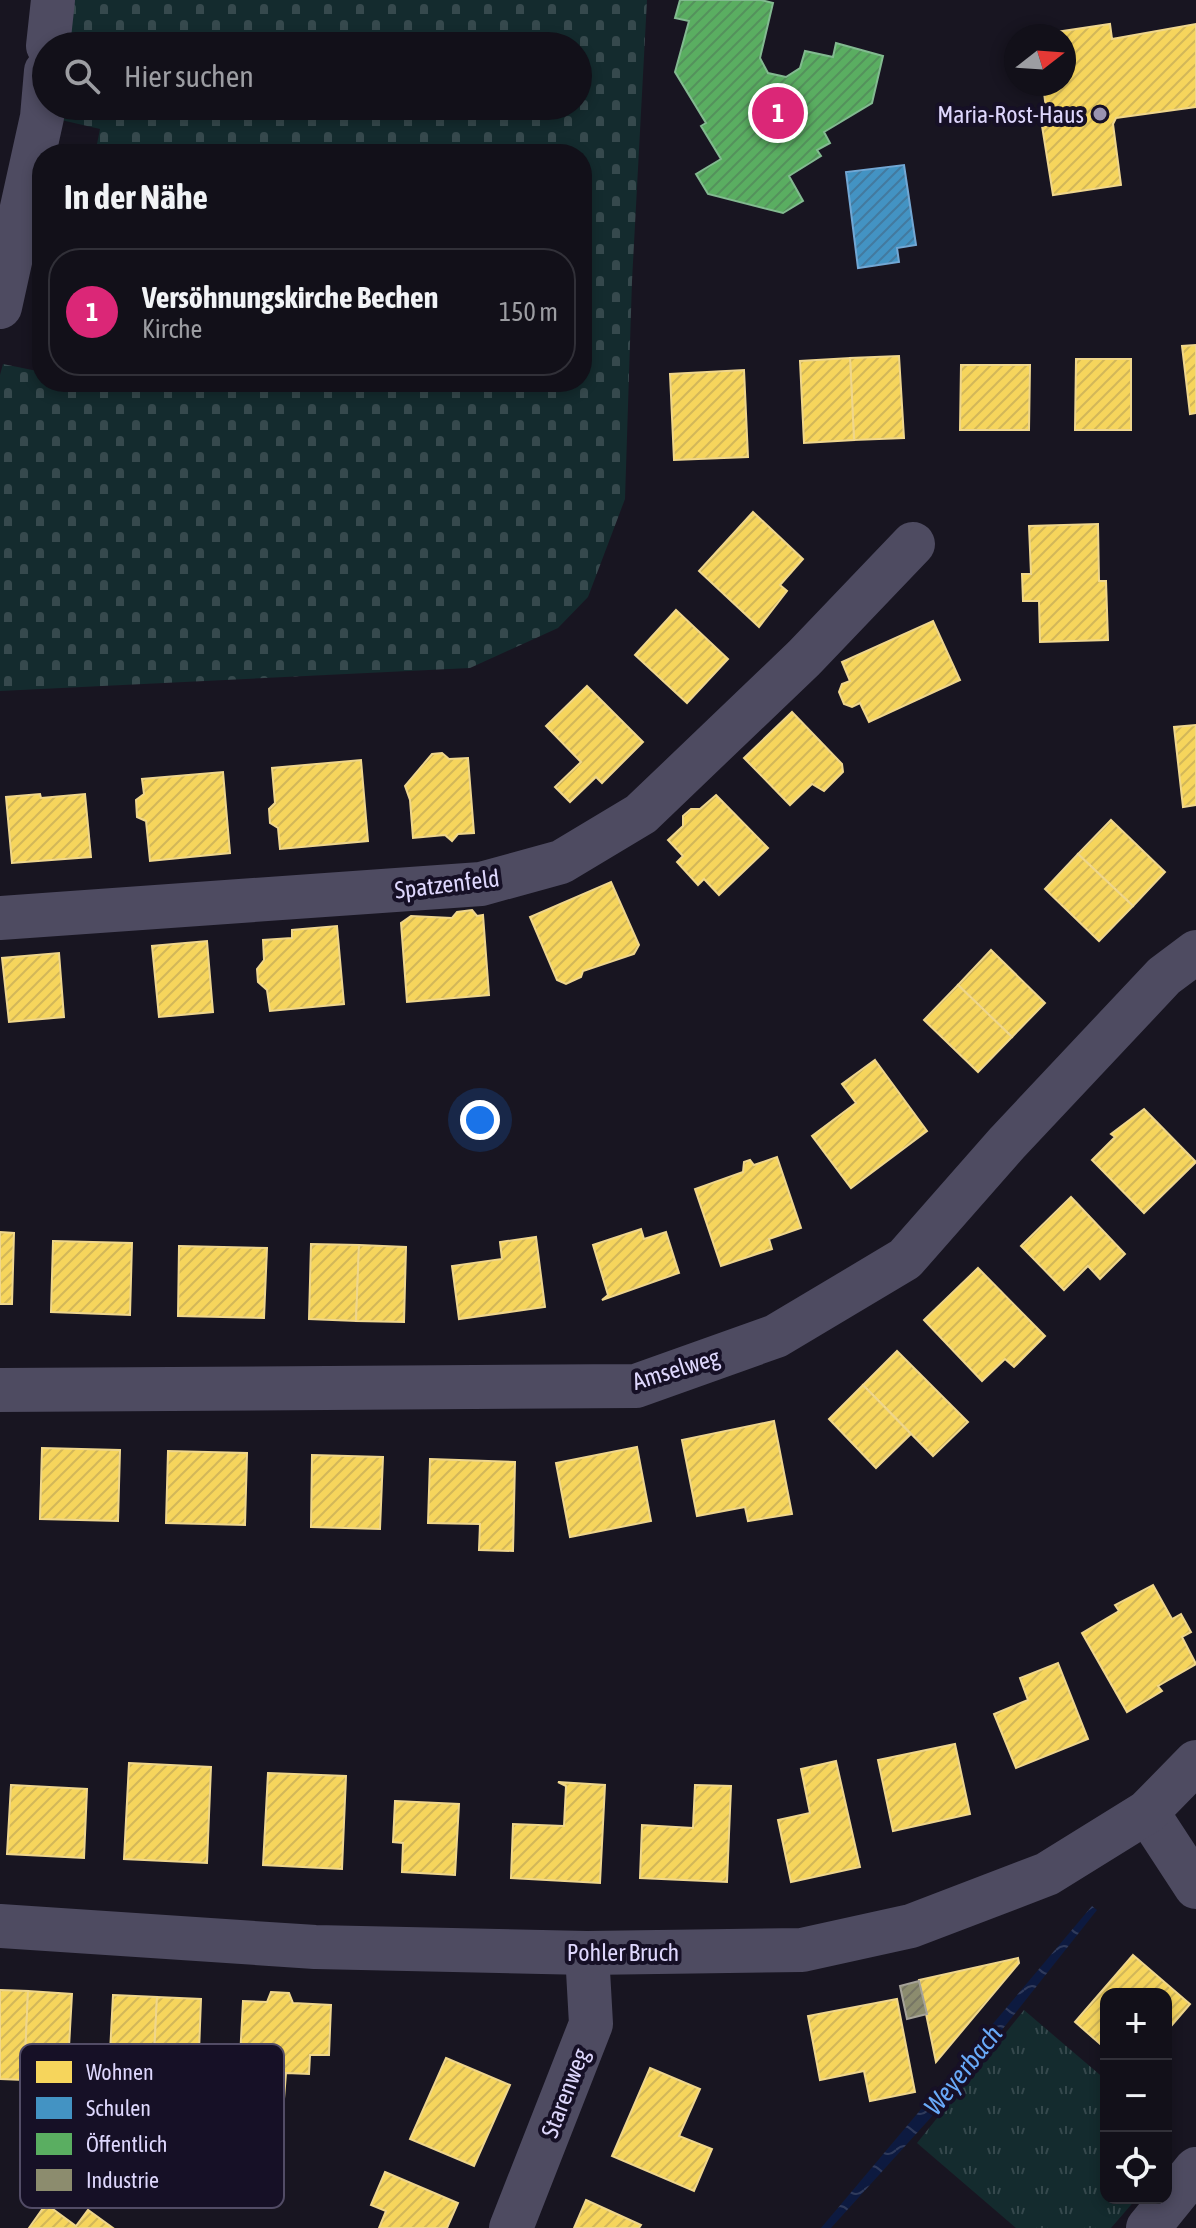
<!DOCTYPE html>
<html lang="de">
<head>
<meta charset="utf-8">
<style>
	:root { --surface:#121019; --page:#1f1e26; --text:#f1f3f6; --muted:#9c9da2; --line:#313038; --accent:#db2777 }
	body { margin:0; font-family:"Asap Condensed",sans-serif; background:var(--page); color:var(--text) }
	.controls { position:absolute; right:24px; bottom:24px; display:grid; overflow:hidden; border-radius:16px; box-shadow:0 4px 12px #0003 }
	.controls button { width:72px; height:72px; display:grid; place-items:center; padding:0; border:0; border-bottom:2px solid var(--line); background:var(--surface); color:var(--text); font:40px sans-serif }
	.compass { position:absolute; left:1004px; top:24px; width:72px; height:72px; border-radius:50%; background:var(--surface); box-shadow:0 4px 12px #0003; rotate:73deg }
	.you { position:absolute; left:480px; top:1120px; width:28px; height:28px; margin:-20px; border:6px solid #fff; border-radius:50%; background:#1a73e8; box-shadow:0 0 0 12px #1a73e833 }
	.badge { display:grid; place-items:center; width:52px; height:52px; border-radius:50%; background:var(--accent); color:#fff; font-size:26px; font-weight:700 }
	.pin { position:absolute; translate:-50% -50%; border:4px solid #fff; box-shadow:0 2px 8px #0006 }
	.list { margin:0; padding:0; list-style:none }
	h2 { display:flex; justify-content:space-between; align-items:center; height:104px; margin:0; padding:0 32px; font-size:34px }
	h2 small { font-size:26px; font-weight:400; color:var(--muted) }
	.list li { display:grid; grid-template-columns:52px 1fr auto; gap:24px; align-items:center; box-sizing:border-box; height:128px; margin:0 16px 16px; padding:0 16px; border:2px solid var(--line); border-radius:32px }
	.list b { display:block; font-size:30px; white-space:nowrap }
	.list p { margin:0; font-size:26px; white-space:nowrap; color:var(--muted) }
	.list em { font-size:26px; font-style:normal; color:var(--muted) }
	.icon { flex:none; width:44px; height:44px; fill:none; stroke:currentColor; stroke-width:2; stroke-linecap:round; stroke-linejoin:round }
	.map { position:relative; flex:none; width:1196px; height:2228px; overflow:hidden }
	.search { position:absolute; background:var(--surface); box-shadow:0 4px 12px #0003; left:32px; top:32px; width:560px; height:88px; display:flex; align-items:center; gap:20px; box-sizing:border-box; padding:0 28px; border-radius:44px; color:var(--muted); font-size:30px }
	.panel { position:absolute; background:var(--surface); box-shadow:0 4px 12px #0003; left:32px; top:144px; width:560px; height:248px; border-radius:32px }
	.map>svg:first-child { display:block }
</style>
</head>
<body>
<div class="map">
<svg width="1196" height="2228" viewBox="0 0 1196 2228">
	<defs>
		<pattern id="grass-tufts" width="24" height="20" patternUnits="userSpaceOnUse" patternTransform="scale(2)"><rect width="24" height="20" fill="#142b2e"/><path d="M3 7l-1-3M5 7V3M7 7l1-3M15 17l-1-3M17 17v-4M19 17l1-3" fill="none" stroke="#36494d"/></pattern>
		<pattern id="cemetery-stones" width="16" height="16" patternUnits="userSpaceOnUse" patternTransform="scale(2)"><rect width="16" height="16" fill="#142b2e"/><path d="M2 7V4a2 2 0 0 1 4 0v3zM10 15v-3a2 2 0 0 1 4 0v3z" fill="#36494d"/></pattern>
		<pattern id="water-waves" width="16" height="10" patternUnits="userSpaceOnUse" patternTransform="scale(2)"><rect width="16" height="10" fill="#0d1a40"/><path d="M0 5q4-4 8 0t8 0" fill="none" stroke="#303b5c"/></pattern>
		<pattern id="homes-hatch" width="6" height="6" patternUnits="userSpaceOnUse" patternTransform="scale(2)"><rect width="6" height="6" fill="#f6d55c"/><path d="M-1 1l2-2M0 6l6-6M5 7l2-2" fill="none" stroke="#d2b759"/></pattern>
		<pattern id="schools-hatch" width="6" height="6" patternUnits="userSpaceOnUse" patternTransform="scale(2)"><rect width="6" height="6" fill="#4393c3"/><path d="M-1 1l2-2M0 6l6-6M5 7l2-2" fill="none" stroke="#437a9f"/></pattern>
		<pattern id="public-hatch" width="6" height="6" patternUnits="userSpaceOnUse" patternTransform="scale(2)"><rect width="6" height="6" fill="#5aae61"/><path d="M-1 1l2-2M0 6l6-6M5 7l2-2" fill="none" stroke="#54925c"/></pattern>
		<pattern id="industry-hatch" width="6" height="6" patternUnits="userSpaceOnUse" patternTransform="scale(2)"><rect width="6" height="6" fill="#8c8c6e"/><path d="M-1 1l2-2M0 6l6-6M5 7l2-2" fill="none" stroke="#767564"/></pattern>
	</defs>
	<rect width="100%" height="100%" fill="#181521"/>
	<polygon fill="url(#grass-tufts)" points="1024,2010 1106,2080 1106,2198 1137,2198 1111,2228 1016,2228 917,2143"/>
	<polygon fill="url(#cemetery-stones)" points="71,0 647,0 632,281 625,499 588,597 558,628 470,668 0,691 0,375 3,364 42,372 42,382 582,382 582,154 95,154 100,129 57,119 58,106 578,106 578,46 66,46"/>
	<polygon fill="url(#water-waves)" points="1092,1906 1097,1910 944,2103 831,2228 821,2228"/>
	<g fill="url(#homes-hatch)" stroke="#efd68c" stroke-width="2">
		<polygon points="1110,24 1112,39 1196,24 1196,107 1116,118 1113,124 1121,185 1053,195 1042,126 1054,125 1051,109 1046,109 1043,84 1064,84 1064,36 1036,35"/>
		<polygon points="1196,345 1196,413 1190,414 1182,346"/>
		<polygon points="899,356 904,438 854,440 850,358"/>
		<polygon points="850,358 854,440 804,443 800,361"/>
		<polygon points="1076,359 1131,359 1131,430 1075,430"/>
		<polygon points="961,365 1030,365 1029,430 960,430"/>
		<polygon points="744,370 748,457 674,460 670,374"/>
		<polygon points="753,512 803,559 780,585 787,591 759,627 699,571"/>
		<polygon points="1098,524 1099,581 1106,581 1108,640 1040,642 1039,601 1023,601 1022,574 1031,574 1029,526"/>
		<polygon points="676,610 728,659 687,703 635,655"/>
		<polygon points="933,621 960,680 869,722 860,703 852,707 844,704 839,692 842,684 850,681 842,662"/>
		<polygon points="587,686 643,742 602,783 596,777 570,802 555,787 581,762 546,726"/>
		<polygon points="792,712 842,764 843,772 824,791 812,784 790,805 744,758"/>
		<polygon points="1196,725 1196,805 1183,807 1174,727"/>
		<polygon points="442,753 449,759 468,758 474,833 458,834 452,841 445,835 413,838 410,800 405,786 432,754"/>
		<polygon points="361,760 368,841 280,849 278,828 270,823 269,809 275,803 272,768"/>
		<polygon points="223,772 230,853 150,861 146,821 137,817 136,800 144,794 142,779"/>
		<polygon points="40,794 41,798 85,794 91,857 12,863 6,797"/>
		<polygon points="716,795 768,848 719,895 704,879 698,885 677,862 683,856 668,840 683,826 683,816 691,809 700,809"/>
		<polygon points="1111,820 1165,872 1133,906 1078,854"/>
		<polygon points="1078,854 1133,906 1099,941 1045,889"/>
		<polygon points="611,882 639,945 634,954 583,971 581,977 566,984 557,980 530,917"/>
		<polygon points="472,910 477,916 483,915 489,995 407,1002 401,923 411,916 452,918 457,912"/>
		<polygon points="337,926 344,1004 270,1011 267,990 258,982 257,969 264,960 263,940 292,938 292,930"/>
		<polygon points="207,941 213,1012 159,1017 152,946"/>
		<polygon points="991,950 1045,1003 1012,1037 958,985"/>
		<polygon points="59,953 64,1017 9,1022 2,958"/>
		<polygon points="958,985 1012,1037 978,1072 924,1020"/>
		<polygon points="875,1060 927,1131 851,1188 812,1136 856,1103 842,1084"/>
		<polygon points="1144,1109 1196,1162 1144,1213 1092,1160 1115,1137 1111,1134"/>
		<polygon points="777,1157 801,1228 769,1239 772,1249 721,1266 695,1189 743,1172 744,1162 750,1160 754,1165"/>
		<polygon points="1071,1197 1125,1254 1100,1279 1088,1266 1064,1290 1021,1246"/>
		<polygon points="641,1229 644,1239 666,1232 679,1273 602,1300 608,1295 593,1245"/>
		<polygon points="0,1232 14,1233 12,1304 0,1304"/>
		<polygon points="536,1237 545,1307 459,1319 452,1266 502,1259 500,1242"/>
		<polygon points="53,1241 132,1243 130,1315 51,1312"/>
		<polygon points="311,1244 359,1245 356,1321 309,1319"/>
		<polygon points="359,1245 406,1247 404,1322 356,1321"/>
		<polygon points="179,1246 267,1248 264,1318 178,1316"/>
		<polygon points="978,1268 1045,1336 1014,1367 1005,1359 982,1381 924,1320"/>
		<polygon points="897,1351 968,1422 933,1456 863,1385"/>
		<polygon points="863,1385 911,1434 876,1468 829,1419"/>
		<polygon points="774,1421 792,1514 748,1521 745,1507 697,1516 682,1440"/>
		<polygon points="637,1447 651,1521 570,1537 556,1463"/>
		<polygon points="42,1448 120,1450 118,1521 40,1519"/>
		<polygon points="168,1451 247,1453 245,1525 166,1523"/>
		<polygon points="312,1455 383,1457 380,1529 311,1527"/>
		<polygon points="430,1459 515,1462 513,1551 479,1550 480,1524 428,1523"/>
		<polygon points="1153,1585 1172,1619 1181,1614 1191,1632 1182,1637 1196,1664 1158,1686 1162,1691 1127,1712 1082,1633 1119,1611 1115,1605"/>
		<polygon points="1058,1663 1088,1739 1016,1768 994,1714 1028,1700 1020,1678"/>
		<polygon points="955,1744 970,1814 893,1831 878,1760"/>
		<polygon points="836,1761 860,1867 791,1882 778,1820 810,1813 801,1769"/>
		<polygon points="129,1763 211,1767 207,1863 124,1859"/>
		<polygon points="268,1773 346,1776 342,1869 263,1865"/>
		<polygon points="558,1782 605,1785 600,1883 511,1878 513,1824 564,1826 566,1786"/>
		<polygon points="11,1785 87,1789 84,1858 7,1854"/>
		<polygon points="695,1785 731,1786 727,1882 640,1878 642,1825 693,1828"/>
		<polygon points="395,1801 459,1804 455,1875 402,1872 403,1843 393,1842"/>
		<polygon points="1133,1955 1190,2004 1166,2032 1166,1994 1106,1994 1106,2049 1075,2022"/>
		<polygon points="1018,1958 1019,1963 936,2062 919,1980"/>
		<polygon points="0,1990 28,1991 24,2080 0,2079"/>
		<polygon points="28,1991 72,1994 67,2082 24,2080"/>
		<polygon points="271,1992 289,1993 293,2003 331,2005 329,2055 310,2055 309,2074 286,2073 284,2099 238,2096 243,2001 267,2002"/>
		<polygon points="113,1995 157,1997 152,2093 108,2091"/>
		<polygon points="157,1997 201,1999 198,2078 153,2076"/>
		<polygon points="897,1999 915,2092 870,2101 864,2071 820,2080 808,2016"/>
		<polygon points="446,2058 510,2085 474,2166 410,2139"/>
		<polygon points="650,2068 700,2089 679,2136 712,2149 694,2191 612,2156"/>
		<polygon points="385,2172 458,2203 447,2228 379,2228 386,2211 371,2205"/>
		<polygon points="586,2200 641,2225 639,2228 574,2228"/>
		<polygon points="46,2204 76,2226 88,2210 113,2228 29,2228"/>
	</g>
	<polygon fill="url(#schools-hatch)" stroke="#72a7d4" stroke-width="2" points="904,165 916,245 897,248 899,262 858,268 846,172"/>
	<polygon fill="url(#public-hatch)" stroke="#82ba90" stroke-width="2" points="680,0 761,0 773,3 760,58 768,73 786,77 800,68 805,51 833,57 836,43 883,56 872,103 824,132 830,143 817,150 821,156 789,176 803,201 783,213 708,194 696,174 721,159 701,126 706,123 675,72 689,21 675,18"/>
	<polygon fill="url(#industry-hatch)" stroke="#a5a299" stroke-width="2" points="919,1981 927,2014 907,2019 900,1986"/>
	<g fill="none" stroke-linecap="round" stroke-linejoin="round">
		<g stroke="#4e4b61" stroke-width="44">
			<polyline points="48,46 53,0"/>
			<polyline points="0,307 42,117 46,71"/>
			<polyline points="0,918 481,884 561,862 641,814 804,658 913,544"/>
			<polyline points="0,1390 636,1386 776,1336 905,1259 1007,1143 1164,976 1196,952"/>
			<polyline points="1147,1812 1196,1887"/>
			<polyline points="0,1926 315,1947 587,1953 802,1950 911,1926 1047,1874 1147,1812 1196,1762"/>
			<polyline points="511,2228 591,2024 587,1953"/>
			<polyline points="1148,2228 1196,2169"/>
		</g>
	</g>
	<circle fill="#9993b0" stroke="#161026" stroke-width="3" cx="1100" cy="114" r="8"/>
	<g text-anchor="middle" dominant-baseline="central" stroke-width="8" stroke-linejoin="round" paint-order="stroke">
		<g font-size="24" fill="#ded7fd" stroke="#161026" text-anchor="end">
			<text x="1084" y="114">Maria-Rost-Haus</text>
		</g>
		<g font-size="24" fill="#ded7fd" stroke="#161026">
			<text transform="translate(447 884) rotate(-7)">Spatzenfeld</text>
			<text transform="translate(676 1369) rotate(-17)">Amselweg</text>
			<text x="623" y="1952">Pohler Bruch</text>
			<text transform="translate(565 2093) rotate(-69)">Starenweg</text>
		</g>
		<g font-size="26" font-style="italic" fill="#69aaf9" stroke="#161026">
			<text transform="translate(963 2070) rotate(-51)">Weyerbach</text>
		</g>
	</g>
	<rect x="20" y="2044" width="264" height="164" rx="12" fill="#161026" stroke="#524c66" stroke-width="2"/>
	<rect x="36" y="2061" width="36" height="22" fill="#f6d55c"/>
	<rect x="36" y="2097" width="36" height="22" fill="#4393c3"/>
	<rect x="36" y="2133" width="36" height="22" fill="#5aae61"/>
	<rect x="36" y="2169" width="36" height="22" fill="#8c8c6e"/>
	<g font-size="22" fill="#ded7fd">
		<text x="86" y="2080">Wohnen</text>
		<text x="86" y="2116">Schulen</text>
		<text x="86" y="2152">Öffentlich</text>
		<text x="86" y="2188">Industrie</text>
	</g>
</svg>
<div class="controls">
<button>+</button>
<button>−</button>
<button><svg class="icon" aria-label="locate" viewBox="0 0 24 24"><circle cx="12" cy="12" r="6"/><path d="M12 2v4M12 18v4M2 12h4M18 12h4"/></svg></button>
</div>
<svg class="compass" viewBox="-18 -18 36 36"><path d="M0-13l5 13h-10z" fill="#e53935"/><path d="M0 13l5-13h-10z" fill="#9c9da2"/></svg>
<div class="you"></div>
<div class="pin badge" style="left:778px;top:113px">1</div>
<div class="search"><svg class="icon" aria-label="search" viewBox="0 0 24 24"><circle cx="10" cy="10" r="6"/><path d="M15 15l6 6"/></svg>Hier suchen</div>
<section class="panel">
<h2>In der Nähe<small></small></h2>
<ul class="list">
<li><span class="badge">1</span><div><b>Versöhnungskirche Bechen</b><p>Kirche</p></div><em>150 m</em></li>
</ul>
</section>
</div>
</body>
</html>
